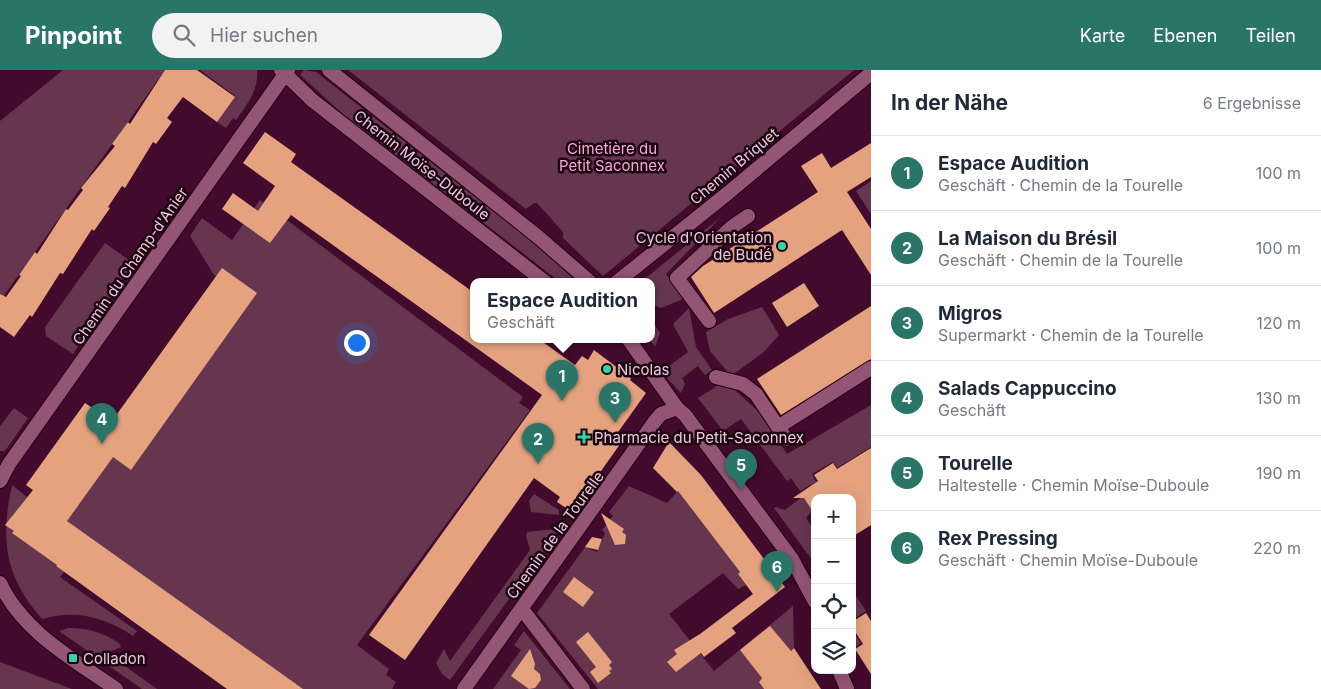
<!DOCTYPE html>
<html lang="de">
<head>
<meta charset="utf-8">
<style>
	:root { --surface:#fff; --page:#f2f2f3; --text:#1f2937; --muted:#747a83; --line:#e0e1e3; --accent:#297669 }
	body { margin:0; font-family:Inter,sans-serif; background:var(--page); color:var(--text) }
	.controls { position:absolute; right:15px; bottom:15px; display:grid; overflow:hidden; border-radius:10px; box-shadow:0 5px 20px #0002 }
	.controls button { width:45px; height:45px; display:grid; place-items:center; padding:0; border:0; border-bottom:1px solid var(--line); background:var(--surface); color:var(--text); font:25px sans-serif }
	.you { position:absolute; left:356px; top:272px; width:18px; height:18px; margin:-12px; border:4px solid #fff; border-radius:50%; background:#1a73e8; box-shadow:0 0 0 8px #1a73e833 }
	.badge { display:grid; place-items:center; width:32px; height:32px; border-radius:50%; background:var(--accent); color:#fff; font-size:16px; font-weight:700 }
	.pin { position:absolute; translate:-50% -41px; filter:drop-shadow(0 1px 2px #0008) }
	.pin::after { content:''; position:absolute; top:26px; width:18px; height:15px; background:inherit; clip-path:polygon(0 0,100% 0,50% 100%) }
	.popup { position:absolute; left:470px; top:208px; width:185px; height:65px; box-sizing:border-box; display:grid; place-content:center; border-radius:10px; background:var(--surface); filter:drop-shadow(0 1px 4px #0005); font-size:16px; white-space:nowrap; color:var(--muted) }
	.popup b { font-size:19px; color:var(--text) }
	.popup::after { content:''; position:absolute; left:50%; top:100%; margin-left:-10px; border:10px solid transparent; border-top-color:var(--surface) }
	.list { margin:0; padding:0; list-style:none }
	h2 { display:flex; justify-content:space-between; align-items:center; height:65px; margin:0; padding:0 20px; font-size:21px }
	h2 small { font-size:16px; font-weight:400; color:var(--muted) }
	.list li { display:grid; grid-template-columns:32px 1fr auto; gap:15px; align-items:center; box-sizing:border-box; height:75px; padding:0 20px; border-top:1px solid var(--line) }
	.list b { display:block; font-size:19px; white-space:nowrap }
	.list p { margin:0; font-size:16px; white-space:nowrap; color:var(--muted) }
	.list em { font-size:16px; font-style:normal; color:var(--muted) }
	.icon { flex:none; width:28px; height:28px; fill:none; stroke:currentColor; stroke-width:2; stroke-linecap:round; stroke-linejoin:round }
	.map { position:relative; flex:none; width:871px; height:619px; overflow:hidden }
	header { display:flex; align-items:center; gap:30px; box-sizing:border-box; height:70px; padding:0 25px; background:var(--accent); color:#fff }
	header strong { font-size:24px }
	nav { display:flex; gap:28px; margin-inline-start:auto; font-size:18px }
	.search { width:350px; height:45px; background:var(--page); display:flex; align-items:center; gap:12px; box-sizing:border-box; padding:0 18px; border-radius:28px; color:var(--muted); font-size:19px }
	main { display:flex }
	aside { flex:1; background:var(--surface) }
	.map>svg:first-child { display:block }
</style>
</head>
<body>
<header>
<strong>Pinpoint</strong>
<div class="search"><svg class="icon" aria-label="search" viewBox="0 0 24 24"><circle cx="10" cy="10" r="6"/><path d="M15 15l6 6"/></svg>Hier suchen</div>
<nav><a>Karte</a><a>Ebenen</a><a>Teilen</a></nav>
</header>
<main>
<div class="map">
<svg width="871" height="619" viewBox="0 0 871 619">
	<rect width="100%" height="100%" fill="#420a2c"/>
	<g fill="#66364e">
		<polygon points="63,0 165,0 0,231 0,51"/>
		<path d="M 200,0 L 257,0 C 259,20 247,34 236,50 L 233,48 L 226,58 L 217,52 L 235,26 Z"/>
		<polygon points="304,0 316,2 535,174 577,212 560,212 343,44 300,5"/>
		<polygon points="348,0 854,0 603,206 563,168 563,162 537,133 534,133 526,139"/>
		<polygon points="871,111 871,144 856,121"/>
		<path d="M 260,130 L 523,327 L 519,333 L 530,340 L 357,575 L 389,599 L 386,605 L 396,612 L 392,619 L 291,619 L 75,470 L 56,496 L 64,502 L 60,507 L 137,561 L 133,566 C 105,547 75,539 42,549 C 5,506 0,471 12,415 L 27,427 L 6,455 L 14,461 L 63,454 L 112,386 L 157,363 L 253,229 L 229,211 L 214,205 L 190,166 L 202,148 L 232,170 Z"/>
		<polygon points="721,147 666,204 683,229 661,238 651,234 651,212 641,212"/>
		<polygon points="105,173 133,193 73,284 46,266 45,257"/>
		<polygon points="762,237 779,265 764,282 731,306 710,281 706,262 728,249"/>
		<polygon points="689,238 696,277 712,300 705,305 698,296 682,308 685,314 681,323 663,304 665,299 688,282 673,254"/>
		<polygon points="651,249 660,263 655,277 650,270"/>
		<polygon points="725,311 761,344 787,384 871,335 871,377 837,398 833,392 812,404 816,412 800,421 791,408 787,411 741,349 723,361 698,328"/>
		<polygon points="14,338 28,348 5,381 0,381 0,356"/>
		<polygon points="629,416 667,433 678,421 740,502 738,504 746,515 738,519 723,503 669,544 714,601 793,536 794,578 759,611 764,619 598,619 537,543 585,477 597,482 605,463 602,460 613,446 609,442"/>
		<polygon points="534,424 559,440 559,445 531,442 529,431"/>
		<polygon points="803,426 812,441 806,448 815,462 815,494 774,438 776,437 785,440"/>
		<polygon points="555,459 557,463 450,610 442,604 436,593 444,579 450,591 530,480 526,466 527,462"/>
		<polygon points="852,520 866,541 852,550"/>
		<path d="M 68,558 C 88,558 102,562 119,573 L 121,577 L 107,583 L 157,619 L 142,619 L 59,561 Z"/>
		<polygon points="852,560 861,573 853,579 856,585 852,587"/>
		<polygon points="524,561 570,619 493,619 521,580 514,575"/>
		<polygon points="0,592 72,619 0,619"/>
	</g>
	<g fill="#e4a27f">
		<polygon points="165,0 197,0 235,27 217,52 183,27 167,48 172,52 156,74 153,72 125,118 122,116 108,137 110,138 94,161 92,159 63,204 60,203 32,247 30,245 14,267 0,257 0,224 6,227 21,206 19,205 35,182 37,184 66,139 68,140 83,120 81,118 115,76 112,74 128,52 130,54"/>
		<polygon points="265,62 296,84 291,92 473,222 473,270 540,270 575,295 582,286 588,290 594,280 631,308 630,310 646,323 616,365 623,370 572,442 557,432 560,427 534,408 405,590 369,565 542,325 291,145 270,173 222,139 233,123 258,141 275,116 243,93"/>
		<polygon points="871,73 871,107 847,122 871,159 871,205 842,160 714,243 691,207 703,196 818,122 801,96 822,83 831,98"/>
		<polygon points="222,198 257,223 131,400 113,387 67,451 303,619 227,619 56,496 57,495 12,463 14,461 5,455 33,420 26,415 85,333 112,351"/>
		<polygon points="804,213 819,236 787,257 772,233"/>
		<polygon points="871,236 871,289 781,345 757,309"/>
		<polygon points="669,372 701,405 785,517 732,558 736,563 704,587 701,583 676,602 667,592 677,584 674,580 700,564 753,524 738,504 740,502 678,421 677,422 653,398"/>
		<polygon points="871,378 871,455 852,467 852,428 815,428 815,445 804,428 793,428 818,411 814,405 833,393 837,399"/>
		<polygon points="601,443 624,459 622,462 626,465 625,474 615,475"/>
		<polygon points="592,467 602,469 598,480 585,477"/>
		<polygon points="574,507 594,522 583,537 563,522"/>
		<polygon points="866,543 871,551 871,604 855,579 863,574 852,557 852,552"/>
		<polygon points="770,556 791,581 794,578 821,619 764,619 759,612 762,608 740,580"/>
		<polygon points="588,562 612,592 609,595 612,599 609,601 611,603 598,613 590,602 596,597 576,572"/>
		<polygon points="530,579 535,594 534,599 540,604 541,610 535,618 529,619 511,606"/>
	</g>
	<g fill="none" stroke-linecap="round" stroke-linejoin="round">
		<defs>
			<g id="street">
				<polyline points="281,0 312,30 545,212"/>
				<polyline points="329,0 537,166 590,212"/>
				<polyline points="617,212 728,123 871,3"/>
				<polyline points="709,251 677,208 732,157 748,146"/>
				<polyline points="629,270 677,338 685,345 792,489 815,532"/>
				<polyline points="716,307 743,314 756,324 786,369"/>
				<polyline points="778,357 871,298"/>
				<polyline points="0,411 9,394 288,0"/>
				<path d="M 0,513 C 23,562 73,589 116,619"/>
				<polyline points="522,539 583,619"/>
				<polyline points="839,600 847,619"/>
				<polyline points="464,619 655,351 661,344 677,338"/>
			</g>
		</defs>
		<use href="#street" stroke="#220013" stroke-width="16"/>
		<use href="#street" stroke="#945575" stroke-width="14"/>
	</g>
	<g fill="#35d4a7" stroke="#1b0511" stroke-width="2">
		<circle cx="782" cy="176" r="5"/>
		<circle cx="607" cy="299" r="5"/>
		<path d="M581.5 359.5h5v5h5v5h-5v5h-5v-5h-5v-5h5z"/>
		<rect x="68" y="583" width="10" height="10" rx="2.5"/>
	</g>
	<g text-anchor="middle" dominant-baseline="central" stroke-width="5" stroke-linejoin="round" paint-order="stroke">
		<g font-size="15" fill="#fbaad2" stroke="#1b0511">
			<text x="612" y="78">Cimetière du<tspan x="612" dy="17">Petit Saconnex</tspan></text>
		</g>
		<g font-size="15" fill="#edc8d9" stroke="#1b0511">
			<text transform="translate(422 95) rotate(38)">Chemin Moïse-Duboule</text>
			<text transform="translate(734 96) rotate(-40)">Chemin Briquet</text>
			<text transform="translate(130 196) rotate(-55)">Chemin du Champ-d'Anier</text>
			<text transform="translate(555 465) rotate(-54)">Chemin de la Tourelle</text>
		</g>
		<g font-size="15" fill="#edc8d9" stroke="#1b0511" text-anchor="start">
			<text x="772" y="167" text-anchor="end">Cycle d'Orientation<tspan x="772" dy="17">de Budé</tspan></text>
			<text x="617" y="299">Nicolas</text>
			<text x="594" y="367">Pharmacie du Petit-Saconnex</text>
			<text x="83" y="588">Colladon</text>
		</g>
	</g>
</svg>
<div class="controls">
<button>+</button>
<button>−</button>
<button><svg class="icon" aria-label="locate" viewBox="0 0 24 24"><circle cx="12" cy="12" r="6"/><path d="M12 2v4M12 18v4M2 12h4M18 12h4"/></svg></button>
<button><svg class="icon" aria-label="layers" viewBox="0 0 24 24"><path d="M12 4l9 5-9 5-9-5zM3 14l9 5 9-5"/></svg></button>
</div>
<div class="you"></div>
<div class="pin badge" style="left:562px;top:331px">1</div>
<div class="popup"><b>Espace Audition</b>Geschäft</div>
<div class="pin badge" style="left:538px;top:394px">2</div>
<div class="pin badge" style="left:615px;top:353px">3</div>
<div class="pin badge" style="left:102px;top:374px">4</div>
<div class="pin badge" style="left:741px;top:420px">5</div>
<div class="pin badge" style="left:777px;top:522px">6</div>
</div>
<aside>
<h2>In der Nähe<small>6 Ergebnisse</small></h2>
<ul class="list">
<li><span class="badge">1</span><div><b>Espace Audition</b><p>Geschäft · Chemin de la Tourelle</p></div><em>100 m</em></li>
<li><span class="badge">2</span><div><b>La Maison du Brésil</b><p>Geschäft · Chemin de la Tourelle</p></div><em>100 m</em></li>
<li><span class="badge">3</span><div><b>Migros</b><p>Supermarkt · Chemin de la Tourelle</p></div><em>120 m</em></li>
<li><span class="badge">4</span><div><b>Salads Cappuccino</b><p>Geschäft</p></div><em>130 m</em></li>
<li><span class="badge">5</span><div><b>Tourelle</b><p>Haltestelle · Chemin Moïse-Duboule</p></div><em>190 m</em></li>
<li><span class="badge">6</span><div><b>Rex Pressing</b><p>Geschäft · Chemin Moïse-Duboule</p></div><em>220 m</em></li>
</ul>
</aside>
</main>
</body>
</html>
